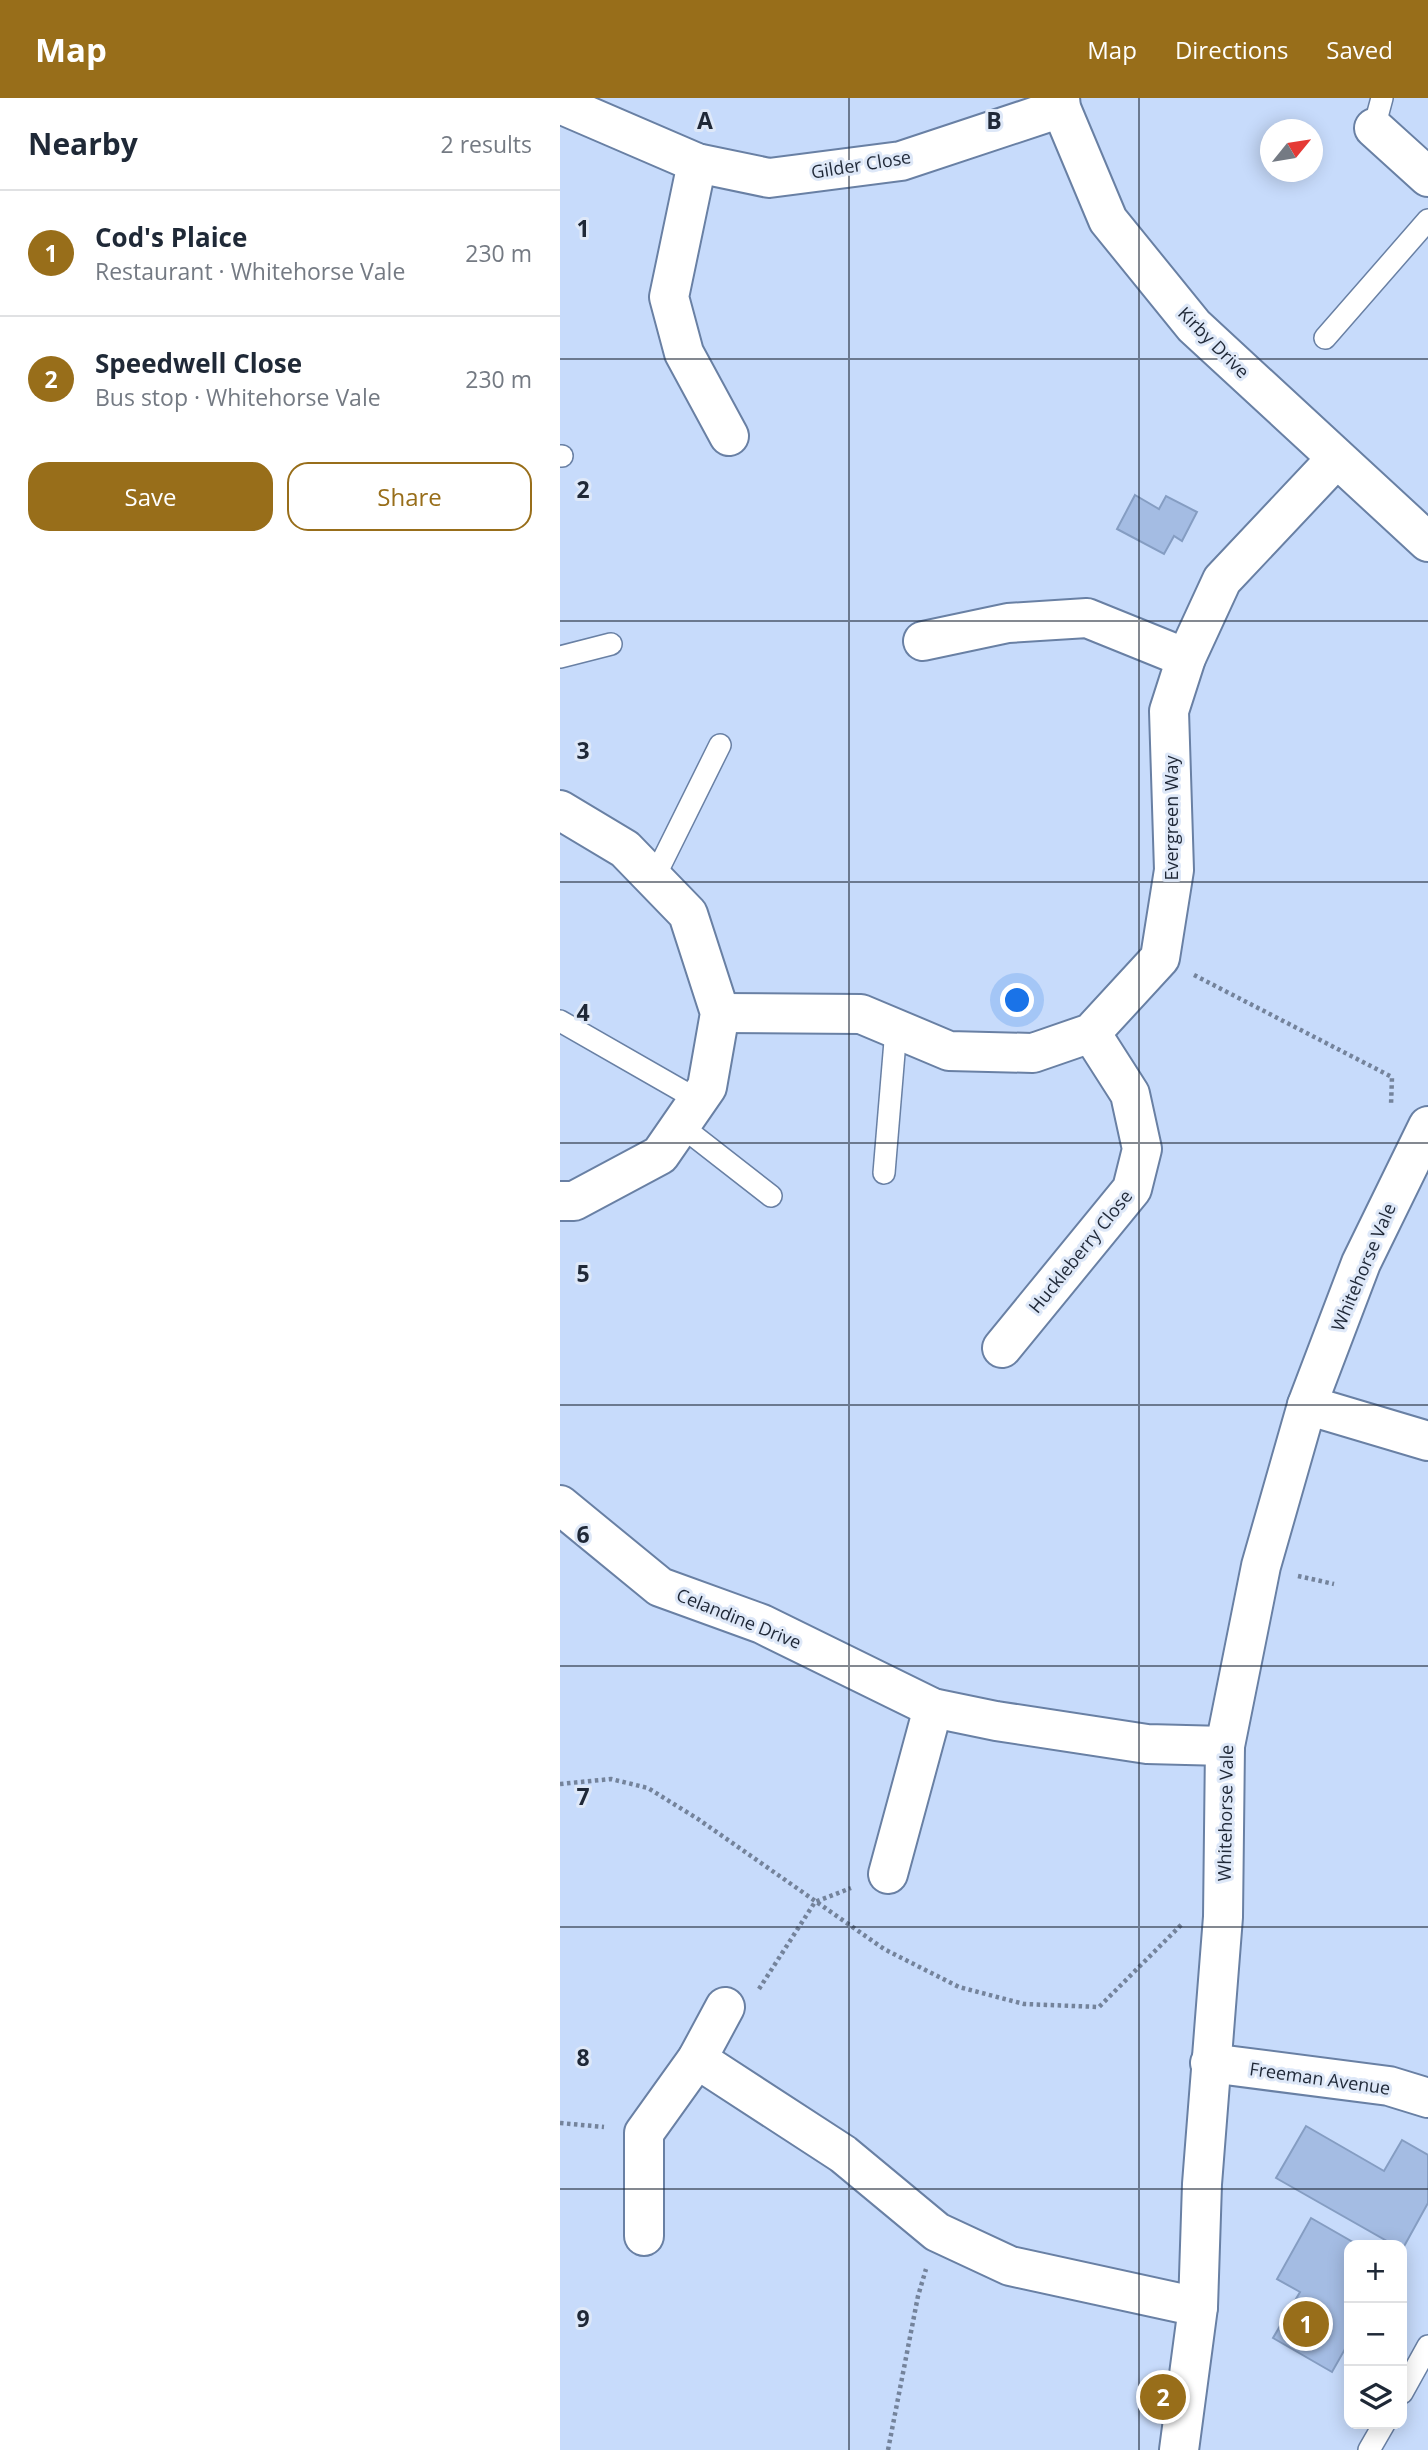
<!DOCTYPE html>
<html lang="en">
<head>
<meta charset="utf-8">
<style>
	:root { --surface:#fff; --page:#f2f2f3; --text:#1f2937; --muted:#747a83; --line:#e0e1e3; --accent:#986e1a }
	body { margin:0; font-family:"Open Sans",sans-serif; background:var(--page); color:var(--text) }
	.controls { position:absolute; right:21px; bottom:21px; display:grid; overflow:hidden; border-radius:14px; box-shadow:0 4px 18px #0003 }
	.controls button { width:63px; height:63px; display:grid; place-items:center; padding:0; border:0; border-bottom:2px solid var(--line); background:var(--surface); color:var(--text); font:35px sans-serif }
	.compass { position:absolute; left:700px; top:21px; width:63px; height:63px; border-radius:50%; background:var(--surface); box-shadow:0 4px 18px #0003; rotate:60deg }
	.you { position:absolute; left:458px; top:903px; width:24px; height:24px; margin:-18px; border:5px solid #fff; border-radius:50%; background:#1a73e8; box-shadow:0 0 0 10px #1a73e833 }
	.badge { display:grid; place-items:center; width:46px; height:46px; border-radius:50%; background:var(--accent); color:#fff; font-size:23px; font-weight:700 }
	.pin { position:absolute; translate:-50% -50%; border:4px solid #fff; box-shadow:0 2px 7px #0006 }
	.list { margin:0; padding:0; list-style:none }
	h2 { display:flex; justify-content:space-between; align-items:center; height:91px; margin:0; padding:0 28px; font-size:30px }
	h2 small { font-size:23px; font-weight:400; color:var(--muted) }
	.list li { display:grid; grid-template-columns:46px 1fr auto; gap:21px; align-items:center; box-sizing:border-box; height:126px; padding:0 28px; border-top:2px solid var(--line) }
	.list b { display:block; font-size:26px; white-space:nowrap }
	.list p { margin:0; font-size:23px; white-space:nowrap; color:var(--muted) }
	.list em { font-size:23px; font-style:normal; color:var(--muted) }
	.actions { display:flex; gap:14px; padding:21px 28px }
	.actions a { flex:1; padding:16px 0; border:2px solid var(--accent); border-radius:21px; text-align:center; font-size:24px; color:var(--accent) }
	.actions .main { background:var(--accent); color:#fff }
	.icon { flex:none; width:38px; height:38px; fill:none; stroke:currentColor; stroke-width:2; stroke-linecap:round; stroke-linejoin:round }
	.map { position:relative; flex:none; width:868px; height:2352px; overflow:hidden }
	header { display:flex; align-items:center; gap:42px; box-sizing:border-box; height:98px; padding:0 35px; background:var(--accent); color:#fff }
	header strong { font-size:33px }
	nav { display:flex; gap:38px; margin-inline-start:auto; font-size:24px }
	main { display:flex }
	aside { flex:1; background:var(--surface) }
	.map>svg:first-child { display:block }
</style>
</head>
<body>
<header>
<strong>Map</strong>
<nav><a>Map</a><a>Directions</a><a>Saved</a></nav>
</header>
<main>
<aside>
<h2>Nearby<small>2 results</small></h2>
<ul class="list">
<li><span class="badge">1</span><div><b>Cod's Plaice</b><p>Restaurant · Whitehorse Vale</p></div><em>230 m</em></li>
<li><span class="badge">2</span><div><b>Speedwell Close</b><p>Bus stop · Whitehorse Vale</p></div><em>230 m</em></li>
</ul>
<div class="actions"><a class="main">Save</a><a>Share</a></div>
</aside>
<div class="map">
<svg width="868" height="2352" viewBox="0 0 868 2352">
	<rect width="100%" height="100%" fill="#c7dbfb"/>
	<g fill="#a4bce3" stroke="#859dc2" stroke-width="2">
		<polygon points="575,397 599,411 606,398 637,414 622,443 614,438 604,456 557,431"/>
		<polygon points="746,2028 824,2073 842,2042 868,2057 868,2105 842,2152 842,2147 834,2147 716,2080"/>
		<polygon points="751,2120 798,2147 789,2147 789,2244 772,2274 713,2240 740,2194 717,2181"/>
	</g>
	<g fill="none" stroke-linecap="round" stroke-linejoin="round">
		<defs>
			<g id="service">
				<polyline points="814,30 822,0"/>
				<polyline points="765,240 868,122"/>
				<polyline points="0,358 2,358"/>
				<polyline points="0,559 51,546"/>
				<polyline points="94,780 160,647"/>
				<polyline points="0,923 138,1002"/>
				<polyline points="120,1027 211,1098"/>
				<polyline points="324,1075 336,931"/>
				<polyline points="842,2295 868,2248"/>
				<polyline points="809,2352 824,2326"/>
			</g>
			<g id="minor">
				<polyline points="500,0 501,10 548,122 634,228 868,444"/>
				<polyline points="0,6 137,65 209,80 341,63 501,10"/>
				<polyline points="814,30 868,79"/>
				<polyline points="137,65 109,199 124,255 169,338"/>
				<polyline points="363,543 448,525 527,520 626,560"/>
				<polyline points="0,712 65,751 128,816 160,915 147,989 100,1057 14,1103 0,1103"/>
				<polyline points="160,915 301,916 389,953 473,955 531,935 600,860 614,772 609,613 626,560 662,482 776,361"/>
				<polyline points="442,1250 572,1091 582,1051 570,996 531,935"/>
				<polyline points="747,1307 868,1343"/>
				<polyline points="0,1407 100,1489 202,1526 373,1610 436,1623 587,1646 665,1648"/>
				<polyline points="328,1776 373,1610"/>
				<polyline points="137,1961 283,2056 377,2134 450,2168 638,2209"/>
				<polyline points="650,1965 829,1988 868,2000"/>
				<polyline points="84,2138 84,2035 137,1961 165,1909"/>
			</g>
			<polyline id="tertiary" points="619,2352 638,2209 642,2086 663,1819 665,1648 701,1468 747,1307 801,1165 868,1028"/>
		</defs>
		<use href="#service" stroke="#6980a4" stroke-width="24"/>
		<use href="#minor" stroke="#6980a4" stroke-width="42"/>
		<use href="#tertiary" stroke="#6980a4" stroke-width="42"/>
		<g stroke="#74839b" stroke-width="4.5" stroke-dasharray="3.5 3.5" stroke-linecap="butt">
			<polyline points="634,877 832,979 831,1007"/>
			<polyline points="738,1478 774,1486"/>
			<polyline points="0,1686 51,1681 88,1690 138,1721 324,1851 399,1889 464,1906 539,1909 622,1826"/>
			<polyline points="199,1891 255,1804 291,1790"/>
			<polyline points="0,2025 44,2029"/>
			<polyline points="328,2352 358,2198 366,2171"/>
		</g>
		<use href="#service" stroke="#fff" stroke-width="21"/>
		<use href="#minor" stroke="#fff" stroke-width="38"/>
		<use href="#tertiary" stroke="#fff" stroke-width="38"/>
	</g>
	<path fill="none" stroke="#1f2837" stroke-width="2" stroke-opacity="0.55" d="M 289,0 L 289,2352M 579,0 L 579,2352M 0,261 L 868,261M 0,523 L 868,523M 0,784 L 868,784M 0,1045 L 868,1045M 0,1307 L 868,1307M 0,1568 L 868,1568M 0,1829 L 868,1829M 0,2091 L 868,2091"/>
	<g text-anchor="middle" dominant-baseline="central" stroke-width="6" stroke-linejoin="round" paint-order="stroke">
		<g font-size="18" fill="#1f2837" stroke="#dee8f8">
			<text transform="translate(301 66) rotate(-9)">Gilder Close</text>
			<text transform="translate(654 244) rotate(45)">Kirby Drive</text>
			<text transform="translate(611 720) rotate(-90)">Evergreen Way</text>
			<text transform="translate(520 1153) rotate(-51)">Huckleberry Close</text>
			<text transform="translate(803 1169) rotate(-67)">Whitehorse Vale</text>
			<text transform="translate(179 1520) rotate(22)">Celandine Drive</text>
			<text transform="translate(665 1715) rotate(-89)">Whitehorse Vale</text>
			<text transform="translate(760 1980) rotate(8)">Freeman Avenue</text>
		</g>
	</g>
	<g font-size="23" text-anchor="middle" font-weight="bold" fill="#1f2837" stroke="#dee8f8" stroke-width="6" stroke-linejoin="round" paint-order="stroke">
		<text x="145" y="31">A</text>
		<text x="434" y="31">B</text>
		<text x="23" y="139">1</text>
		<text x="23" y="400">2</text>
		<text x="23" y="661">3</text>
		<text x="23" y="923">4</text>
		<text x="23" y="1184">5</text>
		<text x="23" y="1445">6</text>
		<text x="23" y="1707">7</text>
		<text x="23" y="1968">8</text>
		<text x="23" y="2229">9</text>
	</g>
</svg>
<div class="controls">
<button>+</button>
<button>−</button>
<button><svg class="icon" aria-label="layers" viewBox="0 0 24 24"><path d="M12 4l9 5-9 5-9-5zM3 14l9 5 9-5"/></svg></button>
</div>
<svg class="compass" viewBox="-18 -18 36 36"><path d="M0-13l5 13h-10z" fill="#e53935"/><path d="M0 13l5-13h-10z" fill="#747a83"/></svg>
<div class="you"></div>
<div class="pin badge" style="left:746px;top:2226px">1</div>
<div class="pin badge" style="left:603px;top:2299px">2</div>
</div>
</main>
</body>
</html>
